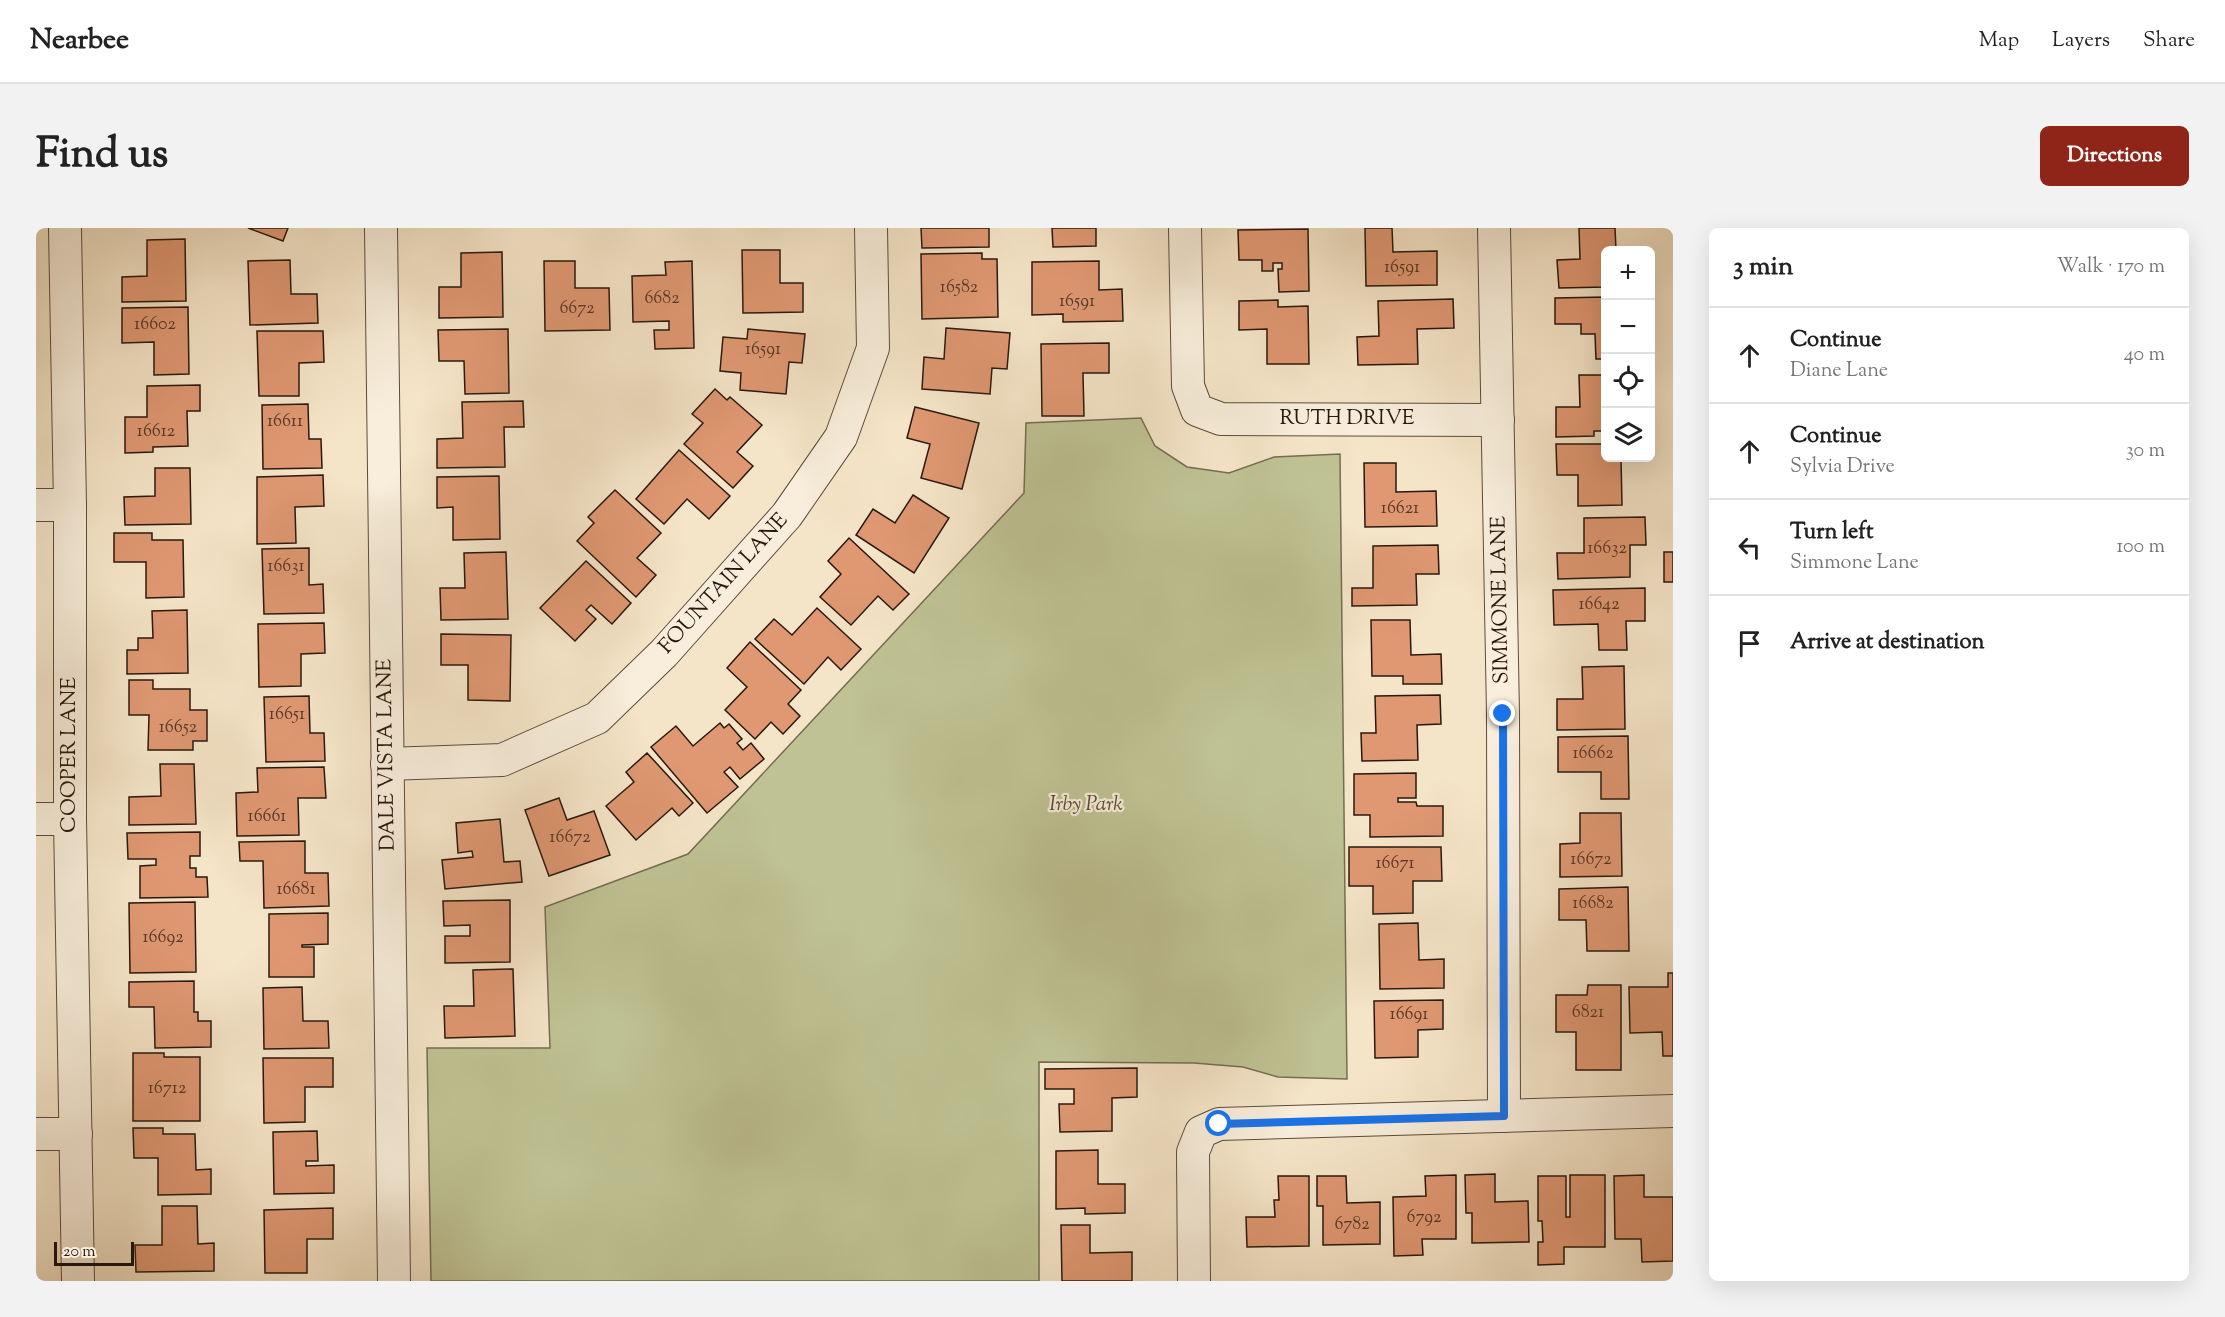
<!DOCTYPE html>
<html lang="en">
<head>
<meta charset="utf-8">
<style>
	:root { --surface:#fff; --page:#f2f2f2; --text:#222; --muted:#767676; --line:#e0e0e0; --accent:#8f2418 }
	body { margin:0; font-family:"Sorts Mill Goudy",serif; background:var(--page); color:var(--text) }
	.controls { position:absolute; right:18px; top:18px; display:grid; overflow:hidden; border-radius:9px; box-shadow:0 6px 24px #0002 }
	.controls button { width:54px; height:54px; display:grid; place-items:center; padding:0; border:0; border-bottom:2px solid var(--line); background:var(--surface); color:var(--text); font:30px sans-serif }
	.scale { position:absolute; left:18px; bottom:15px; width:80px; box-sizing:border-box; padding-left:6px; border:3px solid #2a180f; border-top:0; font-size:16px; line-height:21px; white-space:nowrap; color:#2a180f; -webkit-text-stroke:4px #f8eedb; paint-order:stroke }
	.stop { position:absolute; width:18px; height:18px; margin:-14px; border:4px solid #1a73e8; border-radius:50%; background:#fff }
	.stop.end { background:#1a73e8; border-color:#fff; box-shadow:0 2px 6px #0008 }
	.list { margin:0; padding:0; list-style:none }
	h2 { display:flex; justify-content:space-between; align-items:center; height:78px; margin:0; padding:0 24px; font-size:26px }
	h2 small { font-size:20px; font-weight:400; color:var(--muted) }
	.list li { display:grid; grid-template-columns:39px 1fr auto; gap:18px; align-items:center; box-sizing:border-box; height:96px; padding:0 24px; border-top:2px solid var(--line) }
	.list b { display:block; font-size:22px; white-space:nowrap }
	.list p { margin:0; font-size:20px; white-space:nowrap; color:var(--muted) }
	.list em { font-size:20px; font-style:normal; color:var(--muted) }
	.icon { flex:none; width:33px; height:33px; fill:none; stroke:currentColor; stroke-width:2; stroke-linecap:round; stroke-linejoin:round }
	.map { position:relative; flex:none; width:1637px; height:1053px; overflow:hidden; border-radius:9px }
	header { display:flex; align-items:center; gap:36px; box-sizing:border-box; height:84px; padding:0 30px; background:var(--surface); border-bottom:2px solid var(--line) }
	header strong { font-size:28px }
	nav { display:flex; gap:33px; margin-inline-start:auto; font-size:21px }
	.intro { display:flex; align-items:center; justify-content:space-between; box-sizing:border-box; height:144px; padding:0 36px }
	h1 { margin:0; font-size:42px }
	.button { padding:15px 27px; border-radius:9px; background:var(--accent); color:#fff; font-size:21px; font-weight:700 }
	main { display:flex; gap:36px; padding:0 36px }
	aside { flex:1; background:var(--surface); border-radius:9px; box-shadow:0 6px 24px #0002 }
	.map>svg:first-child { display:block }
</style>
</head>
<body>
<header>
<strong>Nearbee</strong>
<nav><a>Map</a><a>Layers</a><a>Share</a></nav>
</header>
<div class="intro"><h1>Find us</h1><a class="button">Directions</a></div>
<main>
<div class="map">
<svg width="1637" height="1053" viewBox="0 0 1637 1053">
	<rect width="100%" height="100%" fill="#f5e5c8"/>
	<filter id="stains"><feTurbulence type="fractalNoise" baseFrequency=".00333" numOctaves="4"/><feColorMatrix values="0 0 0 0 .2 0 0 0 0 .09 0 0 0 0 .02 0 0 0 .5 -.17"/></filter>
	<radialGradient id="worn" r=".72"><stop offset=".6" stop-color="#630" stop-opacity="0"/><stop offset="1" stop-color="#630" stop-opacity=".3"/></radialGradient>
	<polygon fill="#bfc394" stroke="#746e52" stroke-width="1.5" points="1105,190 1119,218 1151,239 1193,245 1238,229 1304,226 1311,851 1242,849 1207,839 1158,835 1003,834 1003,1053 395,1053 391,820 514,820 509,679 652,626 988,265 990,195"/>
	<g fill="#df9872" stroke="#2a180f" stroke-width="1.5">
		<polygon points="212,0 252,0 247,13"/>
		<polygon points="885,0 953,0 953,19 886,20"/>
		<polygon points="1016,0 1060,0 1060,18 1017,19"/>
		<polygon points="1329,0 1356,0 1357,24 1401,23 1401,57 1330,58"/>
		<polygon points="1543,0 1579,0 1580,22 1570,22 1570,59 1523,60 1521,32 1544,31"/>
		<polygon points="1272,1 1273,63 1243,64 1242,41 1246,41 1246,35 1237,35 1237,43 1226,43 1226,32 1203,32 1202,2"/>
		<polygon points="149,11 150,73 86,74 86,49 111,48 111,12"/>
		<polygon points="706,22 744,22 744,55 767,55 767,84 707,85"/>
		<polygon points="466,24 467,89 403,90 403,59 425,59 425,25"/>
		<polygon points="946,25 946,31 961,31 962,89 886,91 885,26"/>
		<polygon points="254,32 255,66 281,66 282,95 214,97 212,33"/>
		<polygon points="508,33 539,33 539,60 573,60 574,102 509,103"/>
		<polygon points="656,33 658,120 619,121 618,102 633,102 633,93 597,94 596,48 630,47 629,34"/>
		<polygon points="1063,33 1063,62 1086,61 1087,93 1027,94 1027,86 996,87 996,34"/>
		<polygon points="1570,69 1570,131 1560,131 1559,106 1545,106 1545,96 1519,96 1519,70"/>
		<polygon points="1417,71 1418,100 1381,101 1382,136 1322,137 1321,109 1343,108 1342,73"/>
		<polygon points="1242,72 1242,79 1272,78 1273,136 1231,136 1231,101 1203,102 1203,73"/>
		<polygon points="152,79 153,146 118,147 118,114 86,115 86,80"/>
		<polygon points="910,100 974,105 971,141 956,140 954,166 886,161 888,129 908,131"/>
		<polygon points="472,101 473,165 429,166 428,133 403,133 402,102"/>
		<polygon points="712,101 769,106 766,135 753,134 750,166 704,162 705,145 684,143 687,109 711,111"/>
		<polygon points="221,103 287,103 288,134 263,135 263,168 223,168"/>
		<polygon points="1073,115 1073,145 1047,145 1048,188 1006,188 1005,116"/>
		<polygon points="1543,147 1570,147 1570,203 1558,203 1558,208 1520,209 1520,179 1544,179"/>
		<polygon points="164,157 164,183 151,183 152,218 117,219 117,224 89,225 89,189 111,189 111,158"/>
		<polygon points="679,161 691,172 694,169 726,197 701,224 717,238 697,260 648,216 667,195 656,186"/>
		<polygon points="487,173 488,199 468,199 469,239 401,240 401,211 427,210 426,174"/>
		<polygon points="272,176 273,211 285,211 286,240 227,241 226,177"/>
		<polygon points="879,179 943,195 926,261 885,250 894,216 871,210"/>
		<polygon points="1520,216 1570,216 1570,230 1585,230 1586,277 1542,278 1542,247 1521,247"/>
		<polygon points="643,222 694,268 673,291 651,271 628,296 600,271"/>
		<polygon points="1328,235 1360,235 1360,264 1400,263 1401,298 1329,299"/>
		<polygon points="119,240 154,240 155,296 89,297 88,269 119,268"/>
		<polygon points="287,247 288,278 259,279 260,315 221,316 221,249"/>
		<polygon points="463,248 464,311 417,312 417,279 401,280 401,249"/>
		<polygon points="579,262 625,305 601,330 620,347 600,369 541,313 558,295 552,289"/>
		<polygon points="877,267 913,290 878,345 820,307 837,281 859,295"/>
		<polygon points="1609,289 1610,317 1594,317 1594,349 1522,351 1521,325 1548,325 1548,290"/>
		<polygon points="78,305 116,305 116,312 147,312 148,369 110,370 110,334 78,334"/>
		<polygon points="813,310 873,366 857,382 842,368 815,397 784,369 805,346 792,333"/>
		<polygon points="1402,317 1403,346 1380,346 1381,377 1316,378 1316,360 1337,360 1337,318"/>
		<polygon points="273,320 273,357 287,356 288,385 228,386 226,321"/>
		<polygon points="470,324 472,391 405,392 404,360 429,360 428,325"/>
		<rect x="1628" y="324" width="9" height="30"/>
		<polygon points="550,333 595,375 576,396 555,377 550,382 560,391 539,413 504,380"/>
		<polygon points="1609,360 1609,393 1590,393 1591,422 1563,422 1562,396 1518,397 1517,362"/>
		<polygon points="781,380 825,421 805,442 792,429 768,456 719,411 738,391 756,407"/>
		<polygon points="151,382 152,445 91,446 91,422 102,422 102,410 117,410 116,383"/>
		<polygon points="1335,392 1374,392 1375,427 1405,426 1406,456 1367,456 1367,448 1336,448"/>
		<polygon points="288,395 289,425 265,426 265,458 223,459 222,396"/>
		<polygon points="405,406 475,407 474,473 432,472 432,437 405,437"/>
		<polygon points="714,414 765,462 752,476 764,488 747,506 735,494 719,511 689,482 711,459 691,440"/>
		<polygon points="1588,438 1589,501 1521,502 1521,471 1547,471 1546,439"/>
		<polygon points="93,452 117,452 117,461 154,461 154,482 171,482 171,513 157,513 157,522 112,522 113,487 93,487"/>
		<polygon points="1404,467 1405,496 1381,497 1382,532 1326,533 1325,505 1340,505 1339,468"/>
		<polygon points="273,468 274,505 288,505 289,533 230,534 228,469"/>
		<polygon points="684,495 688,500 693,496 706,511 701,515 707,522 715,515 728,531 704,551 694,539 688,544 702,559 671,585 615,519 640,498 657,518"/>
		<polygon points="1592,508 1593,571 1565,571 1565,544 1522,544 1522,509"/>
		<polygon points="611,525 657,575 643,588 636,580 600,612 570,578 598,554 590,544"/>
		<polygon points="124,536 158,536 160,596 93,597 93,569 125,568"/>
		<polygon points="288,539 290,570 262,570 263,607 201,608 200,565 222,564 221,540"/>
		<polygon points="1380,545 1380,570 1362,570 1362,574 1380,574 1381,578 1407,578 1407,608 1334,609 1334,587 1318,587 1318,546"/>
		<polygon points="523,570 531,592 558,583 574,627 513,648 489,582"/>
		<polygon points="1544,585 1585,585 1586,648 1524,649 1524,616 1544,615"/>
		<polygon points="464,591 468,634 484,633 486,654 409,661 406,632 437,629 436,623 422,625 420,595"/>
		<polygon points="164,604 164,628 154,628 154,640 160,640 160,649 171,649 172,669 104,670 104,638 120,637 120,631 92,631 91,605"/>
		<polygon points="269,613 269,645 292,645 293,678 228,680 227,633 204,633 203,614"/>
		<polygon points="1313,619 1405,619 1406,653 1377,653 1377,685 1337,686 1337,658 1313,658"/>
		<polygon points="1592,659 1593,723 1551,723 1550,692 1523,692 1523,661"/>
		<polygon points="474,672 474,734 409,735 409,708 434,708 434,697 408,698 407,673"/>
		<polygon points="159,674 160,744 94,745 93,675"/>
		<polygon points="292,685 292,716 266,717 266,719 278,719 278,749 233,749 233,686"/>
		<polygon points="1382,695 1383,732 1408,731 1408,760 1344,761 1343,696"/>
		<polygon points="477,741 479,808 409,810 408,778 438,778 437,742"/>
		<polygon points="1632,745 1637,745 1637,828 1627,828 1626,804 1594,805 1593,759 1632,759"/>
		<polygon points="158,753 158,784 162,784 162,793 175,793 175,819 119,820 118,779 93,779 93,754"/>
		<polygon points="1552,757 1585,757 1585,842 1540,842 1540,804 1520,804 1520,767 1551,767"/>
		<polygon points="266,759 267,793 292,793 293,820 228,821 227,760"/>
		<polygon points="1407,772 1407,801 1382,802 1382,829 1339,830 1338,773"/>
		<polygon points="97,825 128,825 128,829 164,829 164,893 97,893"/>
		<polygon points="227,830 297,830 297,859 269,859 269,894 228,895"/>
		<polygon points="1101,840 1101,869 1076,870 1076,903 1024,904 1023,876 1038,876 1038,861 1009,861 1009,841"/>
		<polygon points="97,900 127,900 127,906 159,906 160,942 175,941 175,966 122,967 122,930 98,930"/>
		<polygon points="281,903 282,933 270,933 270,938 298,937 298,965 238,966 237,904"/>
		<polygon points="1062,922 1062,956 1089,956 1089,985 1049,986 1049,980 1020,981 1020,923"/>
		<polygon points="1459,946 1459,974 1492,973 1493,1014 1436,1015 1436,985 1430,985 1429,947"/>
		<polygon points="1420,947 1420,1011 1386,1011 1387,1027 1358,1028 1357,969 1390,968 1389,948"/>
		<polygon points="1534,947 1569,947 1569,1019 1528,1019 1528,1036 1502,1037 1502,1014 1507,1014 1506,993 1502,993 1502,948 1530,948 1530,989 1534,989"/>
		<polygon points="1608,947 1608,969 1637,969 1637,1033 1606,1034 1605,1011 1579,1011 1578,948"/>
		<polygon points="1242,948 1273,948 1273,1018 1211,1019 1210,989 1239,989 1238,972 1243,972"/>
		<polygon points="1281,948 1310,948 1311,975 1344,974 1344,1016 1287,1017 1287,978 1281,978"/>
		<polygon points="126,978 161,978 162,1016 178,1015 178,1043 100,1044 99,1017 126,1017"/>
		<polygon points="297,980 297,1011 271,1011 271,1045 229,1045 228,982"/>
		<polygon points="1025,997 1054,997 1054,1025 1096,1024 1096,1053 1026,1053"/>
	</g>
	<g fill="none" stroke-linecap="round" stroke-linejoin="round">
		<defs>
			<g id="minor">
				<polyline points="29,0 34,277 34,591 42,1053"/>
				<polyline points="345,0 358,1053"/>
				<polyline points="1149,0 1152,158 1161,182 1185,191 1462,192"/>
				<polyline points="1458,0 1467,486 1468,888"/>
				<polyline points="0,277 34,277"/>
				<polyline points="351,536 466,532 561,490 628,425 751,287 805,209 837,120 835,0"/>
				<polyline points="0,591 34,591"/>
				<polyline points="0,906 40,906"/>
				<polyline points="1158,1053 1157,924 1165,904 1183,896 1637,883"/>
			</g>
		</defs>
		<use href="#minor" stroke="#5d4b3d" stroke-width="34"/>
		<use href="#minor" stroke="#f8eedb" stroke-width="32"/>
	</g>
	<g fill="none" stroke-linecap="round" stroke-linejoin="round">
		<polyline stroke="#1a73e8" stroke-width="8" points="1183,896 1468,888 1467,486"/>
	</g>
	<g text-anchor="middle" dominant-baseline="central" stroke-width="4.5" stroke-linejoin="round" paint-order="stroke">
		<g font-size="18" fill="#573828">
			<text x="1366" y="40">16591</text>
			<text x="923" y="60">16582</text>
			<text x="626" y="71">6682</text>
			<text x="1041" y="74">16591</text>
			<text x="541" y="81">6672</text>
			<text x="119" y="97">16602</text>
			<text x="727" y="122">16591</text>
			<text x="249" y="194">16611</text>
			<text x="120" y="204">16612</text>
			<text x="1364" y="281">16621</text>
			<text x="1571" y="321">16632</text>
			<text x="250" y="339">16631</text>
			<text x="1563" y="377">16642</text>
			<text x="251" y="487">16651</text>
			<text x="142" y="500">16652</text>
			<text x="1557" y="526">16662</text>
			<text x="231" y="589">16661</text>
			<text x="534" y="610">16672</text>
			<text x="1555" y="632">16672</text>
			<text x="1359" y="636">16671</text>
			<text x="260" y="662">16681</text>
			<text x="1557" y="676">16682</text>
			<text x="127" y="710">16692</text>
			<text x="1552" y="785">6821</text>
			<text x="1373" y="787">16691</text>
			<text x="131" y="861">16712</text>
			<text x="1388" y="990">6792</text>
			<text x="1316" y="997">6782</text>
		</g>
		<g font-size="21" fill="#2a180f" stroke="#f8eedb">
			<text x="1311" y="191">RUTH DRIVE</text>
			<text transform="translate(688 356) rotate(-48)">FOUNTAIN LANE</text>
			<text transform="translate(1465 372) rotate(-91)">SIMMONE LANE</text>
			<text transform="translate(34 527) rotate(-90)">COOPER LANE</text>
			<text transform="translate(351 527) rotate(-91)">DALE VISTA LANE</text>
		</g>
		<g font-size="21" font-style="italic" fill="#574b37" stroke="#f8eedb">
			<text x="1050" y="577">Irby Park</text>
		</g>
	</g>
	<rect width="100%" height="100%" filter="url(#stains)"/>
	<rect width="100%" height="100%" fill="url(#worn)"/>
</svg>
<div class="controls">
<button>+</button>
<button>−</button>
<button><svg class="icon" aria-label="locate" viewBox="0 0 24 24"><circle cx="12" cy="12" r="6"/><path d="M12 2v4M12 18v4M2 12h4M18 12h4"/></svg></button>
<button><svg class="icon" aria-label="layers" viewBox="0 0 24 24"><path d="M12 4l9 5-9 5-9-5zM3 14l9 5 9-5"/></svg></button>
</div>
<div class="scale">20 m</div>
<div class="stop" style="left:1183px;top:896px"></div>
<div class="stop end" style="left:1467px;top:486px"></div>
</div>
<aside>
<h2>3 min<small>Walk · 170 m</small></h2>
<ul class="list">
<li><svg class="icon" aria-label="ahead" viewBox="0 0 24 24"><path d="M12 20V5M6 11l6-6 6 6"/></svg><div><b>Continue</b><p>Diane Lane</p></div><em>40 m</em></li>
<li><svg class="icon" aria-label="ahead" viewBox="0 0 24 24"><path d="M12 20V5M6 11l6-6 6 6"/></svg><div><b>Continue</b><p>Sylvia Drive</p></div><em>30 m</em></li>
<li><svg class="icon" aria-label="left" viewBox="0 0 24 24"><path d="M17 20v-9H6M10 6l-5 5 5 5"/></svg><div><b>Turn left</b><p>Simmone Lane</p></div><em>100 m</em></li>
<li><svg class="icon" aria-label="arrive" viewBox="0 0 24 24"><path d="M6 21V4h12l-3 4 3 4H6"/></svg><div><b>Arrive at destination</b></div></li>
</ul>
</aside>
</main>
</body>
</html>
